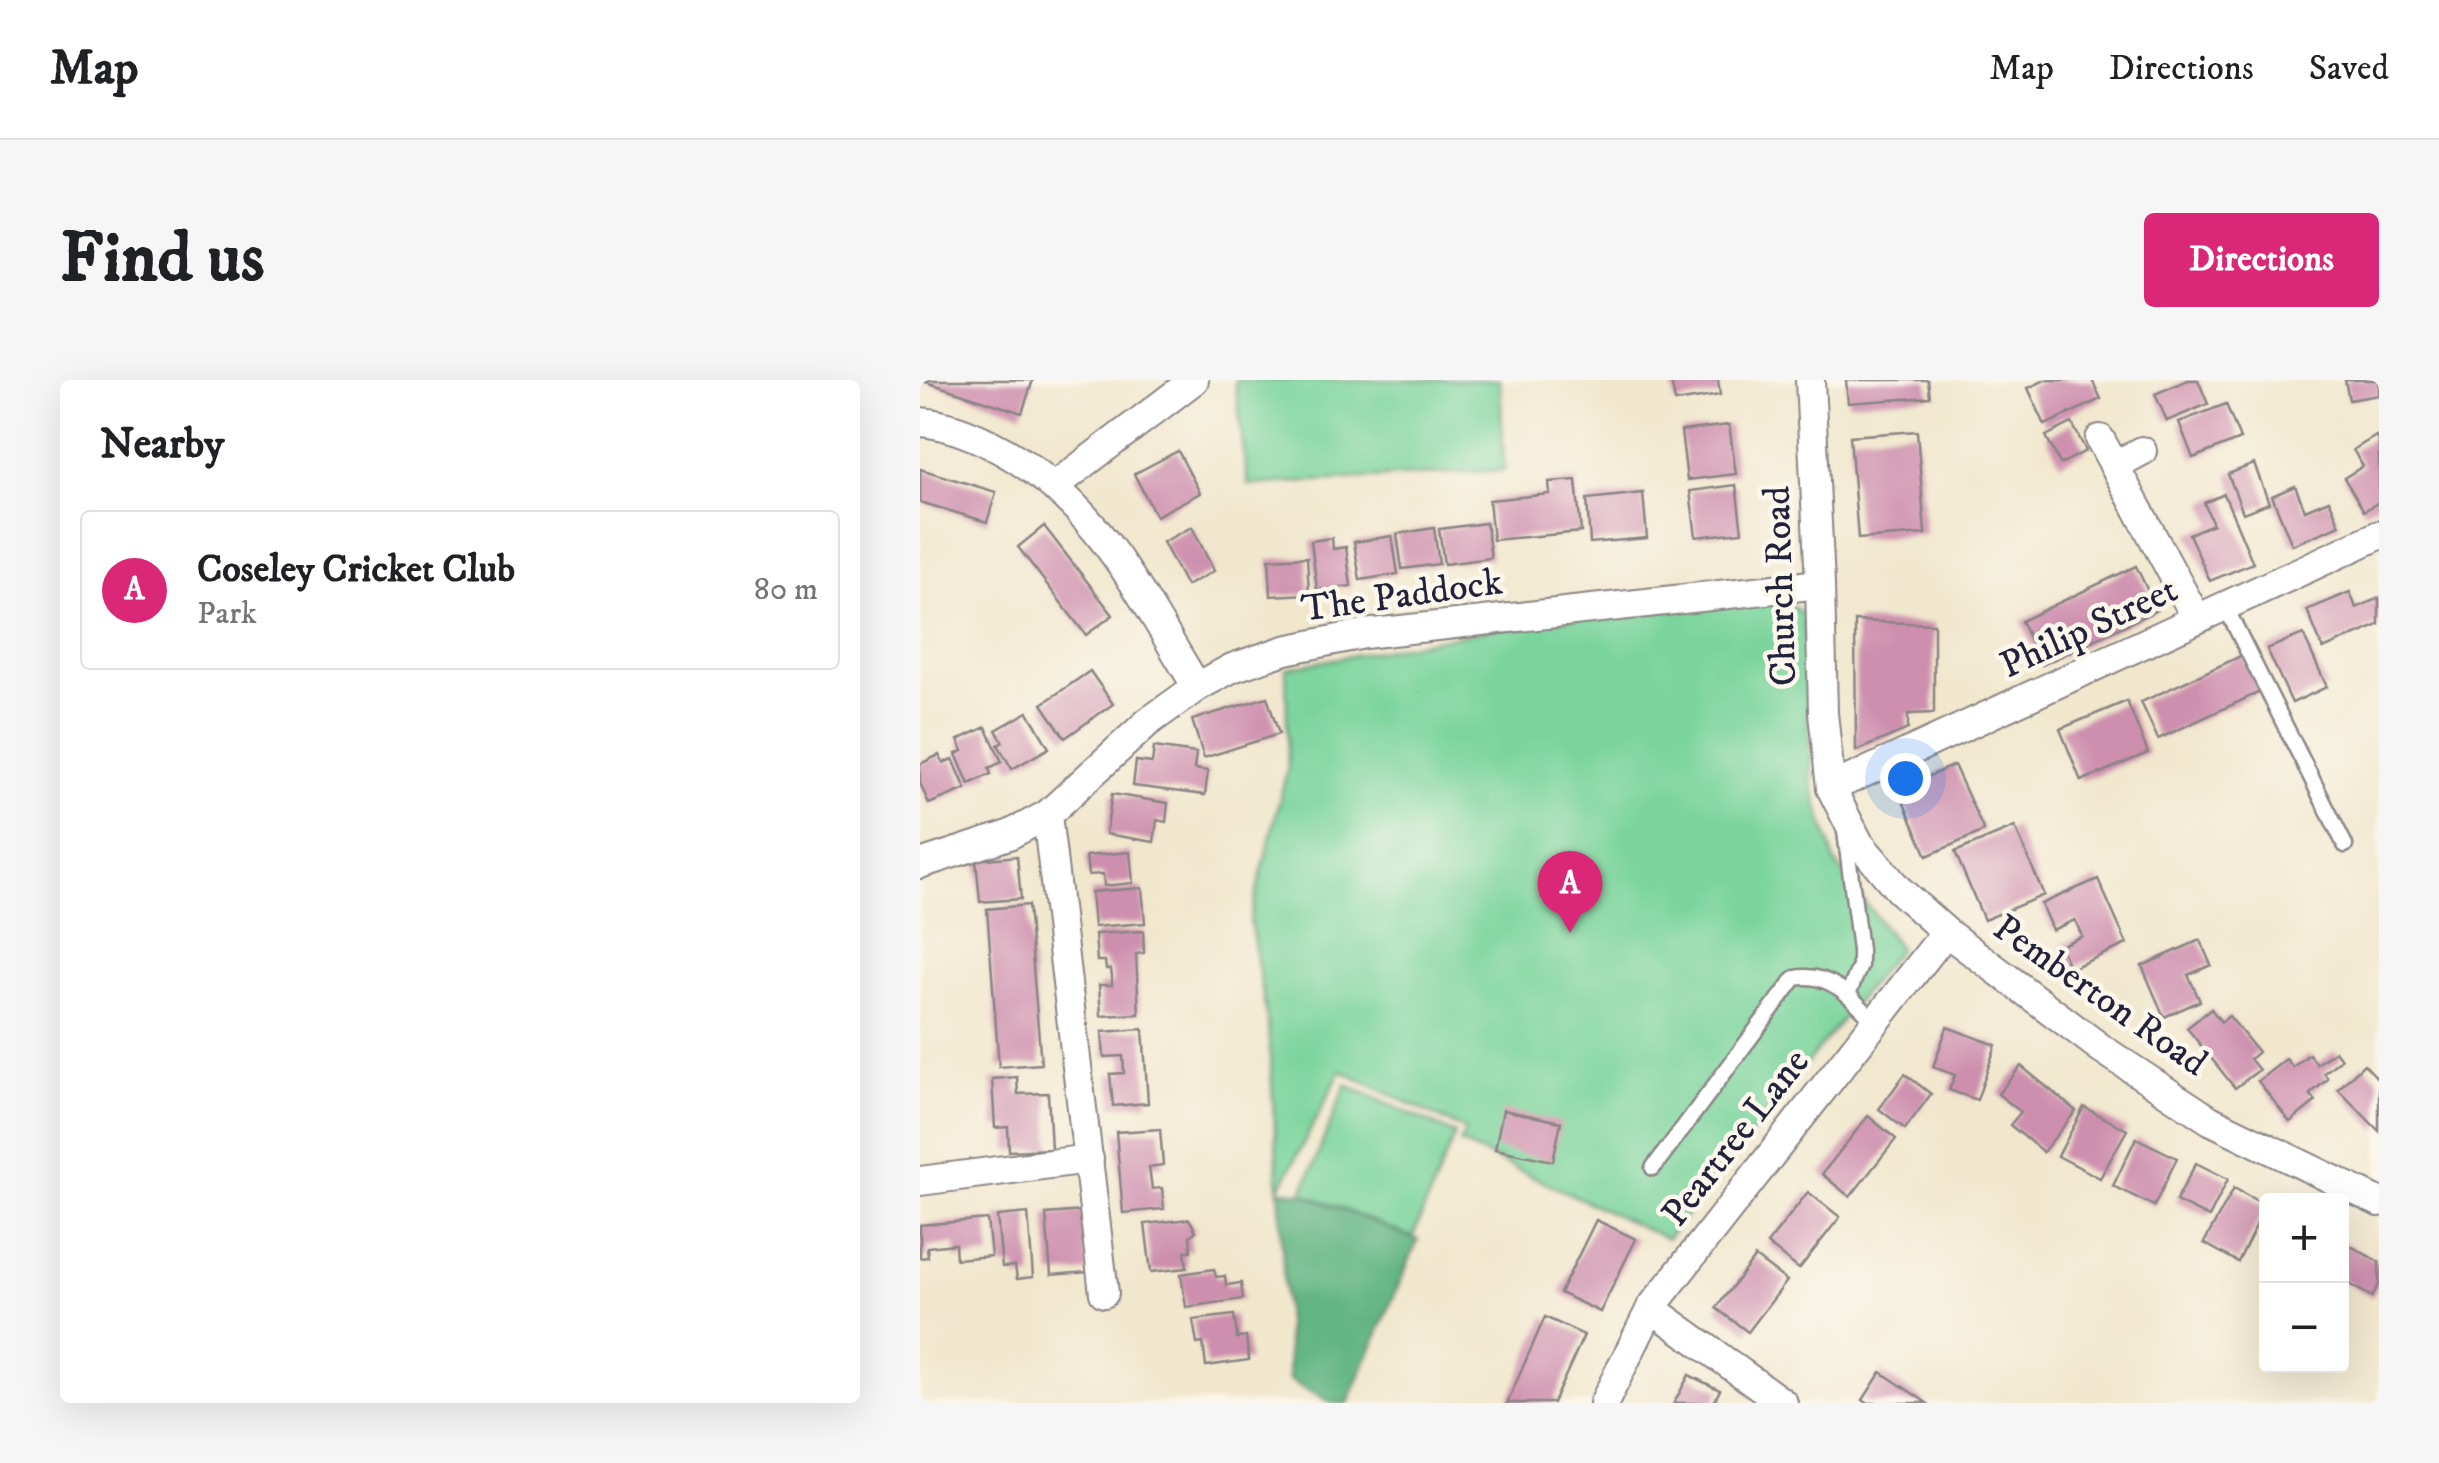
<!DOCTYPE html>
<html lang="en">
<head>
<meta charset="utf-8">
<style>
	:root { --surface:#fff; --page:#f6f6f6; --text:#202124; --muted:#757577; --line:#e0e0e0; --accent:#db2777 }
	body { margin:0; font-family:"IM FELL DW Pica",serif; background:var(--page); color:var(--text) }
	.controls { position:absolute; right:30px; bottom:30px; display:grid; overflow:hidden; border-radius:10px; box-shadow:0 10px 40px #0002 }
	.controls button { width:90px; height:90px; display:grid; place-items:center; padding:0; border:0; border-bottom:2px solid var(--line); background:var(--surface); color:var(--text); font:50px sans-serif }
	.you { position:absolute; left:985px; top:398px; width:35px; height:35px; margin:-25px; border:8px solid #fff; border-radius:50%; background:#1a73e8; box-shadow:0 0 0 15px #1a73e833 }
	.badge { display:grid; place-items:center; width:65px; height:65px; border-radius:50%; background:var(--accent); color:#fff; font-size:32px; font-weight:700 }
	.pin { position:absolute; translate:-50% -82px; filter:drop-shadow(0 2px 5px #0008) }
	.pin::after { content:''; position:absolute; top:52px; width:35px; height:30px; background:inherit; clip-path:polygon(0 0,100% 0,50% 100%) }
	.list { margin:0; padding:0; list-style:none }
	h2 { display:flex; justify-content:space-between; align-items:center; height:130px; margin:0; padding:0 40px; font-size:42px }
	h2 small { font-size:32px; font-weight:400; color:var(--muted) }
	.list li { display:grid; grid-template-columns:65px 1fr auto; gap:30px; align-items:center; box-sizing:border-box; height:160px; margin:0 20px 20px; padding:0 20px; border:2px solid var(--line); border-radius:10px }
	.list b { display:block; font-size:38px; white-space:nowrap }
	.list p { margin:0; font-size:32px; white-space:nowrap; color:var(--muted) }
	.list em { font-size:32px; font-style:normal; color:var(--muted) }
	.map { position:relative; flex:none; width:1459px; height:1023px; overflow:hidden; border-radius:10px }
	header { display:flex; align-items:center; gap:60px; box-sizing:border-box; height:140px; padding:0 50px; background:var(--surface); border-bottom:2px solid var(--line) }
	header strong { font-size:48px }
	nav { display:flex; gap:55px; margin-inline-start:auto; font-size:35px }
	.intro { display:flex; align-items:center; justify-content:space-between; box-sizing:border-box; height:240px; padding:0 60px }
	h1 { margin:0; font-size:70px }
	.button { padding:25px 45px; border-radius:10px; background:var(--accent); color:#fff; font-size:35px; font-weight:700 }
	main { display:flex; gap:60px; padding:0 60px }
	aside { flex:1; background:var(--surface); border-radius:10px; box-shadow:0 10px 40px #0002 }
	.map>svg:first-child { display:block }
</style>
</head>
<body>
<header>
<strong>Map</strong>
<nav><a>Map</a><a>Directions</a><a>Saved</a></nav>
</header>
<div class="intro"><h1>Find us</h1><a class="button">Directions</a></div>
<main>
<aside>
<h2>Nearby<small></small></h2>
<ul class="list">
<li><span class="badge">A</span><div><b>Coseley Cricket Club</b><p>Park</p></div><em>80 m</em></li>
</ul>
</aside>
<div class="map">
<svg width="1459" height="1023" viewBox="0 0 1459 1023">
	<rect width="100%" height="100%" fill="#fbf7ec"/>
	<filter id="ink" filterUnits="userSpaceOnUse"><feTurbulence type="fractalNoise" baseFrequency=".01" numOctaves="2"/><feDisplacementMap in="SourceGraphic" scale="20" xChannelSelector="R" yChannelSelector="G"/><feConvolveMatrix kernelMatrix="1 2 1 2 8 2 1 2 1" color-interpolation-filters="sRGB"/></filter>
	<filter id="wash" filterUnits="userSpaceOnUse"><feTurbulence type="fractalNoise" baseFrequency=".0048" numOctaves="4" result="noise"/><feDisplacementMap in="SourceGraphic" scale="40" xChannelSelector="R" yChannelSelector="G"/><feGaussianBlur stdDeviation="2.25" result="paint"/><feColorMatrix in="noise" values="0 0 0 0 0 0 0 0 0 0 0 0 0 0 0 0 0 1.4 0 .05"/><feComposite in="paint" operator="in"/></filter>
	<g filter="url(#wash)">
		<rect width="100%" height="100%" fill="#f1e7cd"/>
		<g fill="#7ad49b" stroke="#4e7b6b" stroke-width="2.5">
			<polygon points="315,0 580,0 584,90 328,105"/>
			<polygon points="862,219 883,234 892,406 915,482 979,568 747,859 540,763 545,750 421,691 359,810 348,645 330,539 368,386 366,288 604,243"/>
			<polygon points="426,705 535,754 492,859 382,813"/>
		</g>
		<polygon fill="#63b683" stroke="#426c5f" stroke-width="2.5" points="359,810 382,813 498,860 428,1023 412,1023 369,1000"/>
		<g id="blocks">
			<g fill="#ce8fae">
				<polygon points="0,0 113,0 102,33"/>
				<polygon points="751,0 798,0 800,15 755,22"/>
				<polygon points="926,0 1008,0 1010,17 928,23"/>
				<polygon points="1125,0 1172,0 1181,19 1125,45 1108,8"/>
				<polygon points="1268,0 1278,0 1288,24 1247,41 1235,14"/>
				<polygon points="1425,0 1459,0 1459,15 1429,20"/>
				<polygon points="1306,24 1320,59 1273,78 1259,42"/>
				<polygon points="1152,43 1166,71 1140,84 1126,56"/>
				<polygon points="809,45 816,94 767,100 761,51"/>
				<polygon points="997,51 1005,154 938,159 930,56"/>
				<polygon points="1456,56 1459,62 1459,122 1444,131 1424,98 1443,86 1433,70"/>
				<polygon points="258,71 280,113 236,136 214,94"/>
				<polygon points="1334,84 1349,123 1323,133 1308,94"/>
				<polygon points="0,89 76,112 67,142 0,122"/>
				<polygon points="656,100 661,152 573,160 569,120 630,114 629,102"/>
				<polygon points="816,105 822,152 776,157 770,111"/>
				<polygon points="1375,106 1385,130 1409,120 1420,145 1372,165 1352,116"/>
				<polygon points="723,113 727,158 670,163 667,119"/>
				<polygon points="1304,114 1333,183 1290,201 1269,154 1293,144 1284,123"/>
				<polygon points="566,143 571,178 524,184 519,149"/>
				<polygon points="124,146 193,235 166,255 98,167"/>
				<polygon points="272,147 294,191 266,206 243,162"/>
				<polygon points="514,148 519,184 482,189 477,154"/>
				<polygon points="472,156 478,194 440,200 434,162"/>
				<polygon points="412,158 413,169 426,167 431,206 397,210 391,161"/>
				<polygon points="387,177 389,214 351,216 349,179"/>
				<polygon points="1216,186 1237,230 1122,285 1101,241"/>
				<polygon points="1430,212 1436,228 1459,218 1459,245 1403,269 1387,230"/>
				<polygon points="935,241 1014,244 1014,333 988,334 988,349 936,371"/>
				<polygon points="1383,254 1407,307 1372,323 1347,269"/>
				<polygon points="1323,275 1340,312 1238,359 1221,322"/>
				<polygon points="170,291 193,324 145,358 122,324"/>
				<polygon points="347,317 359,354 284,378 272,340"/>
				<polygon points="1207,321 1228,373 1161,401 1140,349"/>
				<polygon points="108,332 129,368 92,389 78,365 83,362 76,350"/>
				<polygon points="66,347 82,382 69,388 71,394 49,404 36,374 43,371 38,360"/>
				<polygon points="234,367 276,373 274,389 288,391 285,415 213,406 216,381 232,383"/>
				<polygon points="19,375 23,383 33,379 46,409 9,424 0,403 0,384"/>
				<polygon points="1034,385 1064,451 1007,476 978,410"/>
				<polygon points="192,414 248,423 246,442 237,440 234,462 186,454"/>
				<polygon points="1095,447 1124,515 1064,540 1035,472"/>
				<polygon points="210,472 213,503 184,506 183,494 168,495 166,476"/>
				<polygon points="97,476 101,519 60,522 56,480"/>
				<polygon points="1178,499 1207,564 1150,589 1140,566 1162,556 1155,540 1132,550 1121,524"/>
				<polygon points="222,508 225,543 174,547 171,512"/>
				<polygon points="108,525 121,684 79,687 67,529"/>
				<polygon points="223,551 224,573 216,574 219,634 181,636 179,605 192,605 192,597 191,589 186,589 185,581 177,581 175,554"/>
				<polygon points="1280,560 1291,585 1268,595 1280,621 1244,637 1222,586"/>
				<polygon points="1291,629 1301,642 1309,636 1338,672 1330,679 1339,690 1315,708 1267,648"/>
				<polygon points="1027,647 1076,665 1057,720 1029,710 1035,695 1013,687"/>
				<polygon points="223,649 228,723 193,726 190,694 204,693 203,676 184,677 182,652"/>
				<polygon points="1415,671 1421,679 1404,693 1408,699 1390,714 1396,721 1370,742 1338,701 1366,679 1373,687 1389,674 1397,684"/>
				<polygon points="1444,684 1459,700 1459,751 1418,709"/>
				<polygon points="1101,686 1156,731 1123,772 1090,745 1101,732 1078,714"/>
				<polygon points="985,694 1011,714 985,749 959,729"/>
				<polygon points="97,697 98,714 128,713 131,769 89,771 88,747 75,748 72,699"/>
				<polygon points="1164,727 1207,750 1180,798 1138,776"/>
				<polygon points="583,730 641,742 633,781 575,769"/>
				<polygon points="948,736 976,759 930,817 902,794"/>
				<polygon points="240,749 243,785 229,787 232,809 242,808 244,829 203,833 196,752"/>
				<polygon points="1216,758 1257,778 1234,826 1193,806"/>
				<polygon points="1276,783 1308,799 1289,837 1256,821"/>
				<polygon points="1314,808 1346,826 1318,882 1284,863"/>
				<polygon points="888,812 920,837 879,889 847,864"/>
				<polygon points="163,831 168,892 131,895 126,834"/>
				<polygon points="108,833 113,897 97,899 95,886 82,887 77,836"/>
				<polygon points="67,839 71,876 36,879 35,864 7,867 8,877 0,878 0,845"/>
				<polygon points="269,839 276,851 270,856 271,871 265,871 267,888 231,892 225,844"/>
				<polygon points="676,840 716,859 680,932 640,913"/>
				<polygon points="1422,861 1459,882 1459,904 1452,917 1422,900"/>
				<polygon points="835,877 867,901 828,952 796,928"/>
				<polygon points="294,889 296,897 305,896 306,905 321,903 323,919 266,927 261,894"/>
				<polygon points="314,935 317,958 326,957 329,980 286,986 283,963 277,964 273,940"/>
				<polygon points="625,937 664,955 633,1023 587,1023"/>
				<polygon points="961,992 1007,1023 947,1023 943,1020"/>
				<polygon points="769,995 800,1010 793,1023 754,1023"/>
			</g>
		</g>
	</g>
	<g filter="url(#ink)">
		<use href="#blocks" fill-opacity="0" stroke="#8a8484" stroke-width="2.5"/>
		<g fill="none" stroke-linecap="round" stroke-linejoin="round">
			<defs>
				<g id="lane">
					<polyline points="1305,226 1425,465"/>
					<polyline points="925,451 940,570 940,586 929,612"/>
					<path d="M 733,788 L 875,598 C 909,591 933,618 954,641"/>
				</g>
				<g id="street">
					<polyline points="890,0 900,204 903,333 911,408 939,463 978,509 1026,552 1182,669 1290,740 1459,822"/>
					<path d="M 0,42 C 26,44 49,53 72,65 C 175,117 219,213 277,307"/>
					<polyline points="1180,59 1277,239"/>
					<polyline points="1194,86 1222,71"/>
					<polyline points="136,105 274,0"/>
					<polyline points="911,408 1459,155"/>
					<polyline points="127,435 184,913"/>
					<polyline points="0,484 89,455 127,435 228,342 277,307 312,288 365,270 444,254 900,204"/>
					<polyline points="0,801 169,779"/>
					<polyline points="731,928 863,1023"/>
					<polyline points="684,1023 731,928 1026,552"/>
				</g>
			</defs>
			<use href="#lane" stroke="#8a8484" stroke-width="19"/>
			<use href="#street" stroke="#8a8484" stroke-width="32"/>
			<use href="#lane" stroke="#fff" stroke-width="14"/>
			<use href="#street" stroke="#fff" stroke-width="28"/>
		</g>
	</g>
	<g text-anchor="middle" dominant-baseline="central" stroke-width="9" stroke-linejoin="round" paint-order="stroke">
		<g font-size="38" fill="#22223b" stroke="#fbf7ec">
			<text transform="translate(861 206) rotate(-92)">Church Road</text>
			<text transform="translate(482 216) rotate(-8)">The Paddock</text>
			<text transform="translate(1169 248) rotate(-25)">Philip Street</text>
			<text transform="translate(1180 616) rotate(35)">Pemberton Road</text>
			<text transform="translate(816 758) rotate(-52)">Peartree Lane</text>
		</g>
	</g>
</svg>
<div class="controls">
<button>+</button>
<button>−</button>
</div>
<div class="you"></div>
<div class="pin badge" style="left:650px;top:553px">A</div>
</div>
</main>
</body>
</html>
